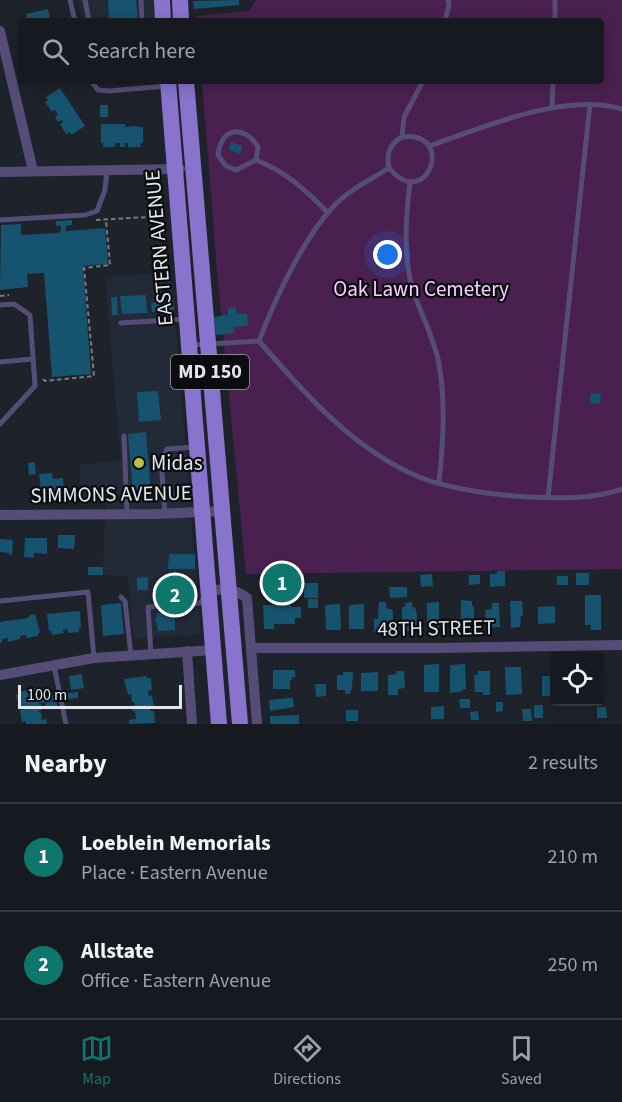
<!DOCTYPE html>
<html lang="en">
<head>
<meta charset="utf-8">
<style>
	:root { --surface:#161a20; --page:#23272d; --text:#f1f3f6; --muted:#9ea1a5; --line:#35383e; --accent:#0f766e }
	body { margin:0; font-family:"Source Sans 3",sans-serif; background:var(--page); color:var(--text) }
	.controls { position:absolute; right:18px; bottom:18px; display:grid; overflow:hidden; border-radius:6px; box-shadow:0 3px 15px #0003 }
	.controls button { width:54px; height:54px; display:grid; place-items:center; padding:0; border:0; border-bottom:2px solid var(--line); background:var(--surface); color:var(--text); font:30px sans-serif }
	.scale { position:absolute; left:18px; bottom:15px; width:164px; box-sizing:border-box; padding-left:6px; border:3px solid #e3e6eb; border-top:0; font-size:16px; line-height:21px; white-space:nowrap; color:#e3e6eb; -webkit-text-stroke:4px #0a0c0f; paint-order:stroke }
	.you { position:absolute; left:388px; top:255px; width:21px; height:21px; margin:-15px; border:4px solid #fff; border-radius:50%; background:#1a73e8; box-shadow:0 0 0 9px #1a73e833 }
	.badge { display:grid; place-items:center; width:39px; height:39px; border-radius:50%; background:var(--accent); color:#fff; font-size:20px; font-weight:700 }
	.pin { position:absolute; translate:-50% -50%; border:3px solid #fff; box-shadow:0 2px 6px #0006 }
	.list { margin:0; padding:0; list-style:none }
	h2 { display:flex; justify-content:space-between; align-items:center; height:78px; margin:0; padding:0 24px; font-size:26px }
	h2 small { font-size:20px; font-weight:400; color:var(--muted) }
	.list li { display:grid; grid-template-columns:39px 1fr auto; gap:18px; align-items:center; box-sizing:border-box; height:108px; padding:0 24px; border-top:2px solid var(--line) }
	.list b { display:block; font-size:22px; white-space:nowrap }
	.list p { margin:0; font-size:20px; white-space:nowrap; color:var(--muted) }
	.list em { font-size:20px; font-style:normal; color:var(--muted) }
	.icon { flex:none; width:33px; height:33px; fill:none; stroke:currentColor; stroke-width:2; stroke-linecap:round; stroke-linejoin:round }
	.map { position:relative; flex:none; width:622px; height:724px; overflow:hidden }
	.search { position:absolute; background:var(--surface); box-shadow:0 3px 15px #0003; left:18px; right:18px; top:18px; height:66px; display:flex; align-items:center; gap:15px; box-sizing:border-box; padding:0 21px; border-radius:6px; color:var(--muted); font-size:22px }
	.sheet { height:294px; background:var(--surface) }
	nav { display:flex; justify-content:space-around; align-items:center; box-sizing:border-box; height:84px; border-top:2px solid var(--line); background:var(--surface); font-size:16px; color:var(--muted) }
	nav a { display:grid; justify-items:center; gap:3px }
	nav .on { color:var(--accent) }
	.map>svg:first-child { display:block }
</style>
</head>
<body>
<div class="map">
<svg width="622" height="724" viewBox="0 0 622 724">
	<rect width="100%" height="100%" fill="#1e222a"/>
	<g fill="#232a37">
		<polygon points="78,0 154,0 156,21 82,21"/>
		<polygon points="171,272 201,634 134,639 128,576 103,575 106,498 81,498 79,465 121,460 105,277"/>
	</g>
	<polygon fill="#4a2050" points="256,0 622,0 622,569 246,574 217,271 202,81 601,81 601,21 198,21 197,16 249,11"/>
	<g fill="#16536f">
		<polygon points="108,0 136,0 138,18 109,20"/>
		<polygon points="239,0 239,5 194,9 193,1"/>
		<polygon points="48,9 50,17 44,20 51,18 51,21 24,21 23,18 27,17 26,14"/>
		<polygon points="60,88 85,126 71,135 70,132 66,134 60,124 63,122 62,120 58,122 55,117 58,115 55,110 52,112 45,102 48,100 46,97"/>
		<rect x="100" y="105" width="8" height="12"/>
		<polygon points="101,124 125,124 125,127 134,126 143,127 143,143 140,143 141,147 128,147 128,143 125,143 125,147 120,147 120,143 115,143 115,147 103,147 103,143 101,143"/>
		<polygon points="231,142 242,146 240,154 229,150"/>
		<polygon points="72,220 72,225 66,226 66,231 105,228 108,264 83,266 91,374 52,377 44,273 27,274 28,287 0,290 1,225 21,224 21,235 57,233 61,231 61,226 56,226 56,221"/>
		<polygon points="146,295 147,313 122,314 120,296"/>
		<polygon points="173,295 174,310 152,312 151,303 155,302 155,297"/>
		<polygon points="111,297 117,297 118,315 112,315"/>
		<polygon points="236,307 237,314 247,314 248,326 233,327 234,333 216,335 214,317 228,315 228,308"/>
		<polygon points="158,391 161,420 139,422 137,392"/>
		<polygon points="591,393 601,394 600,404 590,403"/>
		<polygon points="146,432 151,492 133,493 128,434"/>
		<polygon points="35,462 36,474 29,475 28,463"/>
		<polygon points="52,473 53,479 63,478 64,494 54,495 52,503 43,503 39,474"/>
		<polygon points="58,535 75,535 74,549 58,548"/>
		<polygon points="25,538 47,538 47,554 34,553 34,558 24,557"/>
		<polygon points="0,539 13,540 12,555 9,555 9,553 0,552"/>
		<polygon points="169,554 195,554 195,569 168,569"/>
		<rect x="88" y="567" width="15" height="8"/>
		<polygon points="497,571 505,571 505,586 490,587 490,574 497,574"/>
		<rect x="576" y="573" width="13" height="12"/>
		<polygon points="304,574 304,579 297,579 297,586 267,587 267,575"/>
		<polygon points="432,574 433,586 421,587 420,575"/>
		<polygon points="469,575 480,575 480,584 469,585"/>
		<rect x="557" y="576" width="11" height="9"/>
		<polygon points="148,577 148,590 137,590 137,578"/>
		<polygon points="188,578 189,596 164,598 163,579"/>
		<rect x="304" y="583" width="14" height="15"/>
		<polygon points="389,587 407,587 407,597 390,598"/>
		<polygon points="585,595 601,595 601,630 591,630 591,625 585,625"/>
		<rect x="308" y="599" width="10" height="9"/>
		<polygon points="461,600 472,601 472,606 474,606 474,627 461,627"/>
		<polygon points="510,601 522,601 523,616 519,617 521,618 520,627 511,628"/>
		<polygon points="379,602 386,602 387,609 391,609 393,611 393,631 374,632 374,619 378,619"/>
		<polygon points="412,602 412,607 415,607 417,615 416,631 402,631 402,607 405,607 405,603"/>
		<polygon points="439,602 439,627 427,627 427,603"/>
		<polygon points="121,603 124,634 103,636 101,605"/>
		<polygon points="492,603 499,603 500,627 487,628 485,610 492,609"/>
		<polygon points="340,604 341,630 326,630 325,605"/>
		<polygon points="364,604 364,629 349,629 349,605"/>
		<polygon points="263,605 291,605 291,607 301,607 301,618 295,618 295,624 274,624 274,629 264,629"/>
		<polygon points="555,606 555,623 538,624 538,607"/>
		<polygon points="80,611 81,628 79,628 79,632 68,633 67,629 63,630 64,633 52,635 51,631 49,631 47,614"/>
		<polygon points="157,613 175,613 175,630 158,631 157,622 155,622"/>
		<polygon points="35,614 40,633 38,633 38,636 26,638 26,635 20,636 20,639 8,642 8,638 2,639 2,643 0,643 0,622 28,618 30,615"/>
		<polygon points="439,664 439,692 424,692 424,665"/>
		<polygon points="465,664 466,689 463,689 463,691 450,693 450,665"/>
		<polygon points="505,667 521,667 522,694 506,695"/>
		<polygon points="273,670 295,670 295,677 292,677 292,680 290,680 290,689 273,689"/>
		<polygon points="396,671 404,671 405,688 398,689 398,695 388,695 388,675 397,674"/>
		<polygon points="478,671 490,671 490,695 483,695 483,692 475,692 474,675 478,675"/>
		<polygon points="343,672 353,672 352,690 351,690 350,694 345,694 345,690 337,690 337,675 343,675"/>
		<polygon points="378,672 378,691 361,691 361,673"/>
		<polygon points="82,674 84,688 71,690 69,676"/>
		<polygon points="147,676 147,678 151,678 152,690 148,691 149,696 152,695 154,707 150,707 150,711 154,711 155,723 129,724 129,720 136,719 135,711 132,711 131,706 135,705 134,702 132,702 131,694 128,695 124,679"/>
		<polygon points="542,676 554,676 554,689 551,691 551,696 542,696"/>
		<polygon points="315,684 326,684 326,696 316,697"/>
		<polygon points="40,687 42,696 54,694 56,700 37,704 41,704 42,710 38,711 41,713 42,718 40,720 46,719 47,724 26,724 26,721 22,722 20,710 23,710 22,706 19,707 16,695 20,694 19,692"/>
		<polygon points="78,692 78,698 68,699 68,693"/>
		<polygon points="288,698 293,698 294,707 270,711 269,700"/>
		<polygon points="459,699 470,699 470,708 460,708"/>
		<polygon points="56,701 58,707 46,709 45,703"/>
		<polygon points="496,702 503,702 503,711 496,712"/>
		<rect x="534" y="705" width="9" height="13"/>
		<polygon points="444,706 444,719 431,719 431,707"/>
		<polygon points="597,707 606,707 607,718 597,718"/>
		<polygon points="522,709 531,709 532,721 523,721"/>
		<rect x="346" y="710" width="12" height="11"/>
		<polygon points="478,711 479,720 471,720 470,712"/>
		<polygon points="299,715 299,724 270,724 270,716"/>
	</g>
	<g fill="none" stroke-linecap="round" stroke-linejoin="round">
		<g stroke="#767a81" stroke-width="2" stroke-dasharray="4.5 3" stroke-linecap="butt">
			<polyline points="96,220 165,216"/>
			<polyline points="0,296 9,295"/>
			<polyline points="43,379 45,381 94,376 84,268 110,265 106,220"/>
		</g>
		<g stroke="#554d77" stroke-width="5">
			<polyline points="70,0 75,21"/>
			<polyline points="85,0 89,21"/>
			<polyline points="141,0 142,21"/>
			<polyline points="445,21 449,5 448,0"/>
			<polyline points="555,21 555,0"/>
			<polyline points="91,81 98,90 109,91 167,86"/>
			<polyline points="552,108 553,81"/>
			<path d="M 429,146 C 484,127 565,92 622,109"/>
			<path d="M 256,160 L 258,147 C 244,124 221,127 218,155 L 226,166 L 236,170 L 256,160 C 285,171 307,191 328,213"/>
			<path d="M 389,168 C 427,214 457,130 402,137"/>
			<path d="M 410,182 C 406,215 403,254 412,287 C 420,313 434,337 439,364 C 446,404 443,443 439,483"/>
			<polyline points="0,220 85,215 97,211 105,190 107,170"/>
			<polyline points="0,305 14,304 30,315 35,386 0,424"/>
			<polyline points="121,323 186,319"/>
			<path d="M 259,341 C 304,393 354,450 419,477 C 449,489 494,495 527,497 C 561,498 589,500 622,489"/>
			<path d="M 191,345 L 259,341 C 275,299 302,241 332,208 C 347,191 370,180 389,168 C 386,153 390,144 402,137 L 404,117 L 423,81"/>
			<polyline points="0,362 33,359"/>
			<polyline points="124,436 127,514"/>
			<polyline points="548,498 590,104"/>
			<polyline points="165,513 161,461 167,449 195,447"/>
			<polyline points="121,597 125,601 131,655"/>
			<polyline points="0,601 88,592 94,658"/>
			<polyline points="151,654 148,607 200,603 205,597"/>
			<polyline points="54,666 66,724"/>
		</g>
		<g stroke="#554d77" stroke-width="10">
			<polyline points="0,31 33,171"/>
			<polyline points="0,172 180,169"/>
			<polyline points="0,515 156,514 222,511"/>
			<path d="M 209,590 C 224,589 234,588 247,598 L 257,724"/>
			<polyline points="251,648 439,648 622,645"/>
			<polyline points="187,651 192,724"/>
			<polyline points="0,675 94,658 214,650"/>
		</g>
		<g stroke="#8974cd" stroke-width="16">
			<polyline points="162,0 163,21"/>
			<polyline points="180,0 181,21"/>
			<polyline points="168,81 219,724"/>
			<polyline points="186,81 240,724"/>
		</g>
	</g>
	<circle fill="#b7c148" stroke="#0a0c0f" stroke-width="2" cx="139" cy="463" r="6"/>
	<g text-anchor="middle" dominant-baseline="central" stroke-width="4.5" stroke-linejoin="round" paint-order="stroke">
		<rect fill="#0a0c0f" stroke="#a2a5a9" stroke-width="1.5" x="171" y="355" width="78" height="34" rx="4.5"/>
		<g font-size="20" font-weight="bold" fill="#e3e6eb">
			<text x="210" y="372">MD 150</text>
		</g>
		<g font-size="21" fill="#e3e6eb" stroke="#0a0c0f">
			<text transform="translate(159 248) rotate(-95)">EASTERN AVENUE</text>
			<text transform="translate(111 494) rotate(-1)">SIMMONS AVENUE</text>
			<text transform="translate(436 628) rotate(-1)">48TH STREET</text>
		</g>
		<g font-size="21" fill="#f8d0fe" stroke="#0a0c0f">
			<text x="421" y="289">Oak Lawn Cemetery</text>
		</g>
		<g font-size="21" fill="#e3e6eb" stroke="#0a0c0f" text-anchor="start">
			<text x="151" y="463">Midas</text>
		</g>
	</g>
</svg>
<div class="controls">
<button><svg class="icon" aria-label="locate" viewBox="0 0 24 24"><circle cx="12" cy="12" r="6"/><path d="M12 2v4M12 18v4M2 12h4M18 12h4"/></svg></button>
</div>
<div class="scale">100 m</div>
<div class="you"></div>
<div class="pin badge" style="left:282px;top:583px">1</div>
<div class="pin badge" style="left:175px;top:595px">2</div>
<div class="search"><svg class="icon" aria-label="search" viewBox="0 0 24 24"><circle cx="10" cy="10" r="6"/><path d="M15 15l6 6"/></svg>Search here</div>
</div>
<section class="sheet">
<h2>Nearby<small>2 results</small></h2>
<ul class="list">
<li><span class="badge">1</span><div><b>Loeblein Memorials</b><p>Place · Eastern Avenue</p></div><em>210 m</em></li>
<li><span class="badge">2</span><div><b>Allstate</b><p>Office · Eastern Avenue</p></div><em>250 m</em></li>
</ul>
</section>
<nav>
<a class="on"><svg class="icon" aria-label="map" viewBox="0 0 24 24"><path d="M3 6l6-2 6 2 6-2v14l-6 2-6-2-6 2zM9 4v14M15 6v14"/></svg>Map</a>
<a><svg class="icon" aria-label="directions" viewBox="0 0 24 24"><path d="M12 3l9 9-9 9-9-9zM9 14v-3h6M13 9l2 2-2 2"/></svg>Directions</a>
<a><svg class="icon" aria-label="saved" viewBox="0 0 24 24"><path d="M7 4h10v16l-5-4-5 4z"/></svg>Saved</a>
</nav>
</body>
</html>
